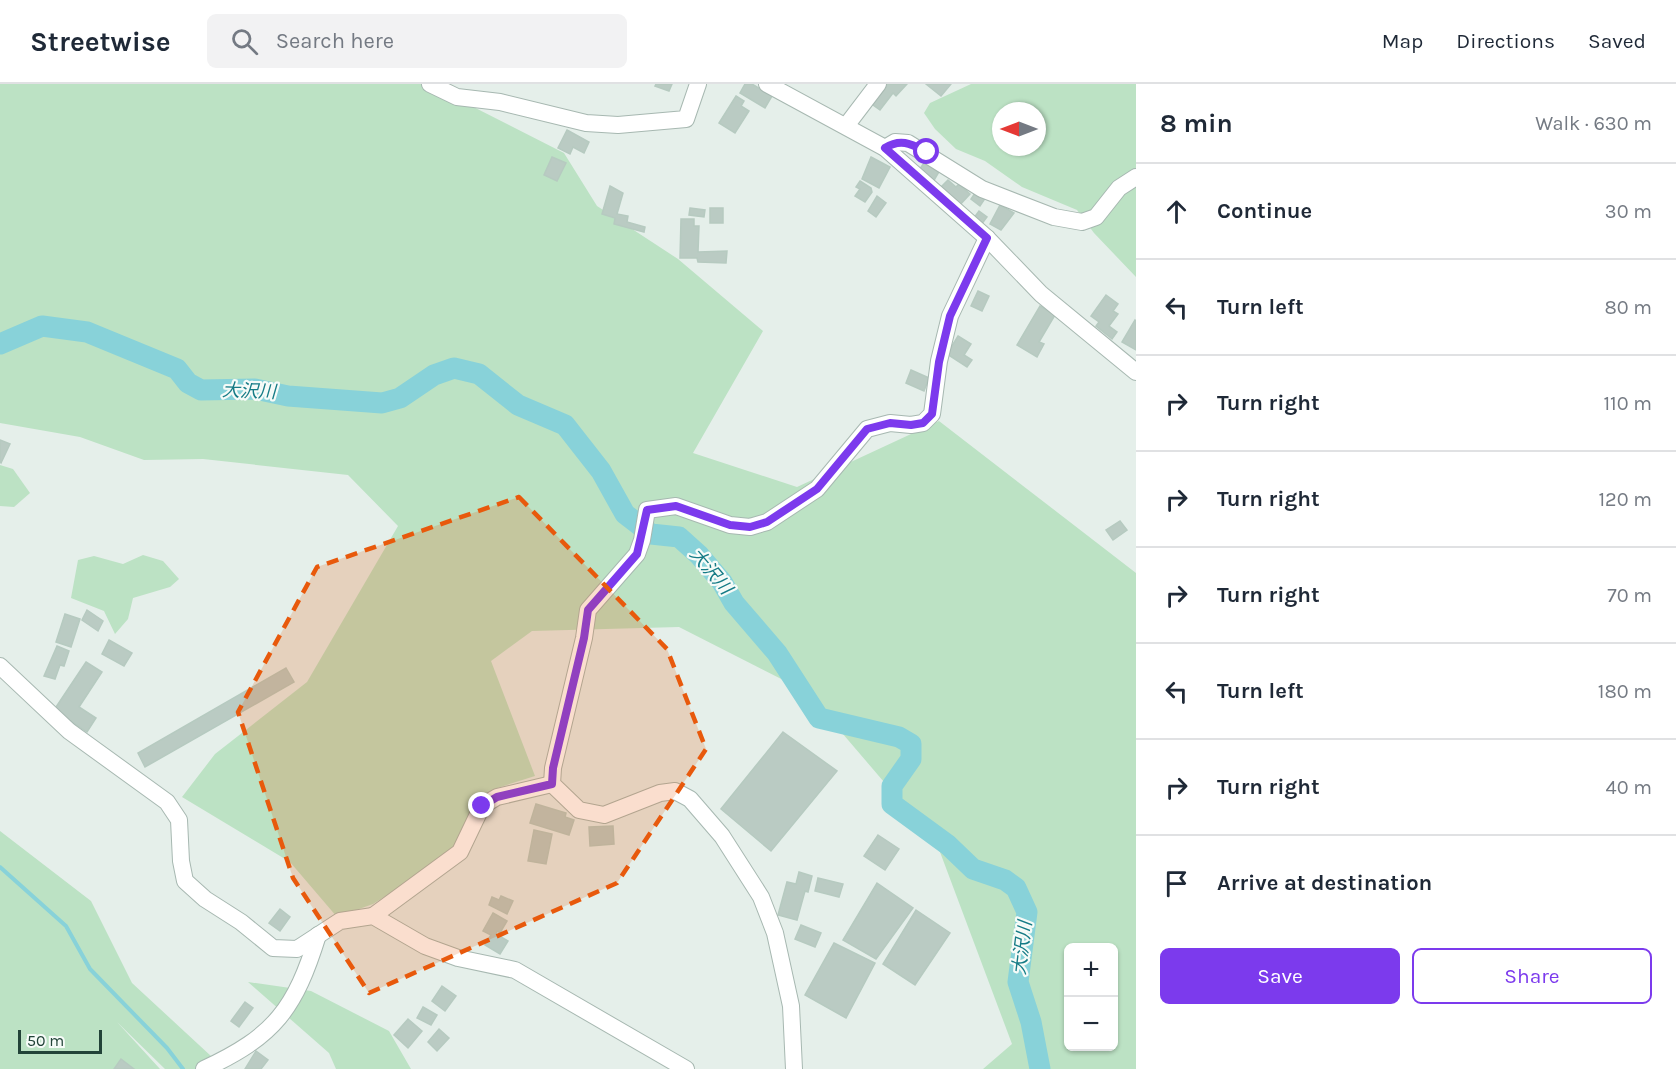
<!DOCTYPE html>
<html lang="en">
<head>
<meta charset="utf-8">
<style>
	:root { --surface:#fff; --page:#f2f2f3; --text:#1f2937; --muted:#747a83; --line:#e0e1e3; --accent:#7c3aed }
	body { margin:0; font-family:Karla,"Noto Sans JP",sans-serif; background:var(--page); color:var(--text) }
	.controls { position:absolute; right:18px; bottom:18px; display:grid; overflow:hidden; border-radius:9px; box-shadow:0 2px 4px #0004 }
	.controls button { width:54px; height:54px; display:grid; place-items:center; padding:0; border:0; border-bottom:2px solid var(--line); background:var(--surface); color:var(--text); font:30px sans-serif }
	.compass { position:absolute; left:992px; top:18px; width:54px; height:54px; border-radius:50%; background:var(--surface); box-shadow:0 2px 4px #0004; rotate:270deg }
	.scale { position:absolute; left:18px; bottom:15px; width:84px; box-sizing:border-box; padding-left:6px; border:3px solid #224338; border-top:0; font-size:16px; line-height:21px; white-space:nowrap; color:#224338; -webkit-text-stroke:4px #f6fbf8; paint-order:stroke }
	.stop { position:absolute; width:18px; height:18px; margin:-14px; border:4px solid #7c3aed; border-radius:50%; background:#fff }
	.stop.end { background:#7c3aed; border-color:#fff; box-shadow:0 2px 6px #0008 }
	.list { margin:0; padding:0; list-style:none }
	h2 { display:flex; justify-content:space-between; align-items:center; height:78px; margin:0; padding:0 24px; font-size:26px }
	h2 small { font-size:20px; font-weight:400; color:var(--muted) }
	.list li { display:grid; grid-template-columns:39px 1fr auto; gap:18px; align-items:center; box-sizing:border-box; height:96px; padding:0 24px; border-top:2px solid var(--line) }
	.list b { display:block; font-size:22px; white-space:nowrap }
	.list em { font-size:20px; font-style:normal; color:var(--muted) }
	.actions { display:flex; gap:12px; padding:18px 24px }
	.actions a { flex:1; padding:14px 0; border:2px solid var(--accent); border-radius:9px; text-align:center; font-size:21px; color:var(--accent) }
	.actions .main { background:var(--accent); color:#fff }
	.icon { flex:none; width:33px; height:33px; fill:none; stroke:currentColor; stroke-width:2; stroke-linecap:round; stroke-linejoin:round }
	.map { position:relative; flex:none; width:1136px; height:985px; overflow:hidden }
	header { display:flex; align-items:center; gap:36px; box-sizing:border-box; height:84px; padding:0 30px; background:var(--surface); border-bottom:2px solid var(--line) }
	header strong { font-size:28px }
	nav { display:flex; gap:33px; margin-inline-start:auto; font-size:21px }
	.search { width:420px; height:54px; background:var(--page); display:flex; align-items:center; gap:15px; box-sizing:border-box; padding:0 21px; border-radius:9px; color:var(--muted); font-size:22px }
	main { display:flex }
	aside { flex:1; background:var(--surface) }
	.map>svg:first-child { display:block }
</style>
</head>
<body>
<header>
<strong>Streetwise</strong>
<div class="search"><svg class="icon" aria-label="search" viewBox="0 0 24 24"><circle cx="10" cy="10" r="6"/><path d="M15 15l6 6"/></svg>Search here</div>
<nav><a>Map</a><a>Directions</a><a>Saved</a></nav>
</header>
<main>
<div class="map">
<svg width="1136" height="985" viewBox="0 0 1136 985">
	<rect width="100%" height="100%" fill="#e5efea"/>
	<g fill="#bce2c4" fill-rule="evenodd">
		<path d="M 0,0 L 428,0 L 564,69 L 597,122 L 678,175 L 763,247 L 693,369 L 797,403 L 939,337 L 1136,489 L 1136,985 L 983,985 L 1012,960 L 937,760 L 807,608 L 679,543 L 532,547 L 491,577 L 535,692 L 491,706 L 461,764 L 373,820 L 337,833 L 290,778 L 182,713 L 215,670 L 307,598 L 398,442 L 348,391 L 203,375 L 144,376 L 80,353 L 0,339 ZM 1068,864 L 1114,864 L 1114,962 L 1068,962 Z"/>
		<path d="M 971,0 L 1136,0 L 1136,193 L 1094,149 L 1077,126 L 1022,103 L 985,77 L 956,65 L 935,45 L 924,29 L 930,19 ZM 1001,27 L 1037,27 L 1037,63 L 1001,63 Z"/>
		<polygon points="0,381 13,385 30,409 14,423 0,422"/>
		<polygon points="143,471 163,477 179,495 170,503 133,514 128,535 115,550 104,527 71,514 78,476 94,472 123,480"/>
		<polygon points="0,747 91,817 132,899 225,985 165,985 117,938 160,985 0,985"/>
		<polygon points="248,898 311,907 389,947 411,985 336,985 329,969"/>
	</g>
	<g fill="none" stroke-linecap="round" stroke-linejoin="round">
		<polyline stroke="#88d2d9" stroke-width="4" points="0,783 66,842 90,885 167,964 183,985"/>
		<polyline stroke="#88d2d9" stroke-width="21" points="0,260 42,242 87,248 177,285 188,299 201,306 255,305 288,312 382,319 400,314 434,291 454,284 479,290 518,321 565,341 601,387 625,430 651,450 679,453 699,471 722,498 734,519 777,569 819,634 899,653 911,660 911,675 892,702 892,720 948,761 973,785 1005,796 1016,804 1027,828 1018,898 1031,938 1040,985"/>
	</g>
	<g fill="#bacbc3" stroke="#b6cac0" stroke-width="1.5">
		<polygon points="656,0 672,0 669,7 655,2"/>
		<polygon points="745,0 752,0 772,12 765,24 740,9"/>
		<polygon points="884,0 907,0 896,12 893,9 880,26 869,18"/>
		<polygon points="926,0 951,0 941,12"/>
		<polygon points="736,12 744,17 741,22 749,27 735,49 719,39"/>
		<polygon points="567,46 589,58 584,69 573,63 570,70 558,64"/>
		<polygon points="552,73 566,79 557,97 544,91"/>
		<polygon points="871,73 890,83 879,104 862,95"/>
		<polygon points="926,76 940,86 933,98 919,86"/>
		<polygon points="948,96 956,103 959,100 970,110 958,123 939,105"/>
		<polygon points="860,97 871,104 872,108 865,118 855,112 860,105 856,103"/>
		<polygon points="610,102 623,109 617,130 628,132 627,138 645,143 644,148 614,140 615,134 602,130"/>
		<polygon points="977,106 986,113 980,122 971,115"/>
		<polygon points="877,112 886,119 876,133 868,127"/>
		<polygon points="1000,121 1014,129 1001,146 990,140"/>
		<polygon points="690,124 705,126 704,133 689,131"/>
		<rect x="710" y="124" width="13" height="15"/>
		<polygon points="979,127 987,133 981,141 973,135"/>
		<polygon points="681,135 694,135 694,142 699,142 698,168 727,167 726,179 698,178 697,174 680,174"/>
		<polygon points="978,207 989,212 982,227 971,222"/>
		<polygon points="1106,211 1118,220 1113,227 1118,230 1109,242 1117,248 1112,255 1096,242 1099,238 1091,232"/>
		<polygon points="1040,222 1055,231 1039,258 1044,260 1037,273 1017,261"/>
		<polygon points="1135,236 1136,237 1136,266 1122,258"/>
		<polygon points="958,252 971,260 964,271 972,276 967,283 947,270"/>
		<polygon points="911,286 929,294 924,307 906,299"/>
		<polygon points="0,356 10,360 1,379 0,378"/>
		<polygon points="1120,437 1127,446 1113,456 1106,446"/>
		<polygon points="87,526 103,537 98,547 82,536"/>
		<polygon points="65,530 80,535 71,563 56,558"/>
		<polygon points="109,556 132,569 124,582 102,570"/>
		<polygon points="57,562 69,567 64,582 60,581 55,595 44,592"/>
		<polygon points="86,578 102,588 79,623 96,634 87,648 54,626"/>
		<polygon points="286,584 294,598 145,683 138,669"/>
		<polygon points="783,648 837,687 771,767 721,725"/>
		<polygon points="536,720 566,729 565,733 574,736 569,751 530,739"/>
		<polygon points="613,742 614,760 590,762 589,743"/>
		<polygon points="534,746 552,750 546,780 528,777"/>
		<polygon points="878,751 899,765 885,786 864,772"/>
		<polygon points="799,788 812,792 808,808 805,807 797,836 778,831 787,798 796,800"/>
		<polygon points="818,794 843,800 839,813 815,807"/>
		<polygon points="877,799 913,824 876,875 843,856"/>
		<polygon points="501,812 513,817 507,830 489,821 492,813 499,816"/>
		<polygon points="280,825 290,833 280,847 269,839"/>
		<polygon points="916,826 950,849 915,901 883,880"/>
		<polygon points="493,829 507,837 500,849 497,847 496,850 508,857 500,870 485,861 491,851 483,847"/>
		<polygon points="801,841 821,849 815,863 795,855"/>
		<polygon points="834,859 875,879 846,934 805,911"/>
		<polygon points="442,902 456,912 445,927 432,917"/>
		<polygon points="245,918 253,924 239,943 231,937"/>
		<polygon points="423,923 437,931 431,941 417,934"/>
		<polygon points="408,935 422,947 408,964 394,951"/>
		<polygon points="439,945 449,954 437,967 428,958"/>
		<polygon points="256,967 268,976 261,985 245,985"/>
		<polygon points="121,975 134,985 114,985"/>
	</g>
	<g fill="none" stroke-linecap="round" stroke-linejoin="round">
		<defs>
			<g id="minor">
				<polyline points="430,0 457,13 500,18 586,39 618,41 686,35 698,0"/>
				<polyline points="767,0 885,64 987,154 1041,210 1136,288"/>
				<polyline points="846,42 878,0"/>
				<polyline points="885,64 895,58 908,59 982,105 1054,133 1082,138 1096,133 1119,104 1136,93"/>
				<polyline points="0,582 69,647 167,718 179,736 181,777 185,797 205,815 241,838 273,864 297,865 340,837 373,832 425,862 458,874 515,886 686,985"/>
				<polyline points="373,832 460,768 482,722 497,713 552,700"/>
				<path d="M 204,985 C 275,952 295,925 318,851"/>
				<polyline points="794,985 791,922 775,849 761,813 722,752 690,715 675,707 660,709 604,731 579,726 552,700 553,684 584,554 588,526 637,470 642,456 647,426 676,422 730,441 750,443 767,438 817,405 867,345 890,339 911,341 923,339 932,330 939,277 950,232 987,154"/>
			</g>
		</defs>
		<use href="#minor" stroke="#a7b8b1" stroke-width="18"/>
		<use href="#minor" stroke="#fff" stroke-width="16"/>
	</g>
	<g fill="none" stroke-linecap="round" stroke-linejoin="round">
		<path stroke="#7c3aed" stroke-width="8" d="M 482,722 L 497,713 L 552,700 L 553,684 L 584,554 L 588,526 L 637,470 L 647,426 L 676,422 L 730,441 L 750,443 L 767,438 L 817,405 L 867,345 L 890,339 L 911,341 L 923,339 L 932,330 L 939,278 L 950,232 L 987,154 L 885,64 C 901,54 911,60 927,68"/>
	</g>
	<path fill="#e8590c" fill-opacity="0.2" stroke="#e8590c" stroke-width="4.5" stroke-dasharray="12 8" stroke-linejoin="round" d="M 519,413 L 667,565 L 706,665 L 617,799 L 369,909 L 293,794 L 238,628 L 317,483 Z"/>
	<g text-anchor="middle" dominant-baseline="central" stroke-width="4.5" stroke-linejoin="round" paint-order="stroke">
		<g font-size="18" font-style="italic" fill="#157b86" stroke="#f6fbf8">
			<text transform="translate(249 307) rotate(2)">大沢川</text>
			<text transform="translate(711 487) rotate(50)">大沢川</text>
			<text transform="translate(1022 864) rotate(-83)">大沢川</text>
		</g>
	</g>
</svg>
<div class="controls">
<button>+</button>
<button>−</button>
</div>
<svg class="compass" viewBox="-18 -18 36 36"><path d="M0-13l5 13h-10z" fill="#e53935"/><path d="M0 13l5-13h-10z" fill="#747a83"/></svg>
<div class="scale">50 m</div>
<div class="stop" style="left:927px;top:68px"></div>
<div class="stop end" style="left:482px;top:722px"></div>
</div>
<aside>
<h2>8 min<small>Walk · 630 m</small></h2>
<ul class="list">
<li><svg class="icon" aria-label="ahead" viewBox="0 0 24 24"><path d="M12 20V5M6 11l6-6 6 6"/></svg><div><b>Continue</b></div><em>30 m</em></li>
<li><svg class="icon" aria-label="left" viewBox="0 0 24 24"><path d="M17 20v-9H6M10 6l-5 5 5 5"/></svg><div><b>Turn left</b></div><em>80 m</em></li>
<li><svg class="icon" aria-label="right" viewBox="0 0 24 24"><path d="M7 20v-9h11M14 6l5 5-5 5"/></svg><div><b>Turn right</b></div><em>110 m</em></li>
<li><svg class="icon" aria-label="right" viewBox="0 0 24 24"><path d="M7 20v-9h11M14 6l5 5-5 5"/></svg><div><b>Turn right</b></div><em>120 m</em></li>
<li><svg class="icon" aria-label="right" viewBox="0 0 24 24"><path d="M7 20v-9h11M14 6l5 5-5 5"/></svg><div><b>Turn right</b></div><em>70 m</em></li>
<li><svg class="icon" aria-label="left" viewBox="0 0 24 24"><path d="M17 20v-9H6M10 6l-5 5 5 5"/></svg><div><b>Turn left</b></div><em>180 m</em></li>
<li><svg class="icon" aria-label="right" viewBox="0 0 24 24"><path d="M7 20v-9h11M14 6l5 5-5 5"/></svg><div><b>Turn right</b></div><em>40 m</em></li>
<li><svg class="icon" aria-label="arrive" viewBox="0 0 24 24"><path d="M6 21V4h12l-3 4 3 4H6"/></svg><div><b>Arrive at destination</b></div></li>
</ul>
<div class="actions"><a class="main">Save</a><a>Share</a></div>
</aside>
</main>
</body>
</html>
